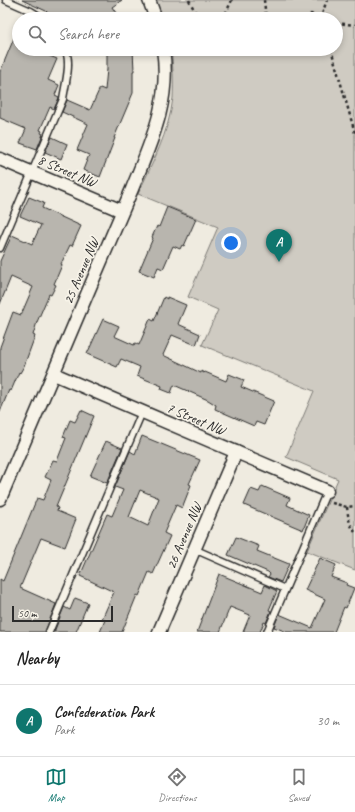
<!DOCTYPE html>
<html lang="en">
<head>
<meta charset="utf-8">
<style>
	:root { --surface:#fff; --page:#f6f6f6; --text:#222; --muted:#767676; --line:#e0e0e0; --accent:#0f766e }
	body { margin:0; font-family:Caveat,sans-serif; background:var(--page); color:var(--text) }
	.scale { position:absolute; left:12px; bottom:10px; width:101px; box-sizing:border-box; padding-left:4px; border:2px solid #2b2b2b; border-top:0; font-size:11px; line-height:14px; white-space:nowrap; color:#2b2b2b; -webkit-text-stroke:3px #f7f3e8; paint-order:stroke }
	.you { position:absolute; left:231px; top:243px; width:14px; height:14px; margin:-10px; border:3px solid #fff; border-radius:50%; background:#1a73e8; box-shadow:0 0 0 6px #1a73e833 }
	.badge { display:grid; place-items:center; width:26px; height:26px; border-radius:50%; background:var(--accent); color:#fff; font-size:13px; font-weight:700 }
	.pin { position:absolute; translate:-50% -33px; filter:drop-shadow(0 1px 2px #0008) }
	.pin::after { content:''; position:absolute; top:21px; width:14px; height:12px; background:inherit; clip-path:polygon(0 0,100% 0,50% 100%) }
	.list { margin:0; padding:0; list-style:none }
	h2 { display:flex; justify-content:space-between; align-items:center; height:52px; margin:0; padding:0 16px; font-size:17px }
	h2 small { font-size:13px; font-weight:400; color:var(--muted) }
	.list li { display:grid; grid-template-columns:26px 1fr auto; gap:12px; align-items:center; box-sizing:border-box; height:72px; padding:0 16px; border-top:1px solid var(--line) }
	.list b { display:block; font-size:15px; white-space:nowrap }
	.list p { margin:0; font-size:13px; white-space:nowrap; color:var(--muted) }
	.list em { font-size:13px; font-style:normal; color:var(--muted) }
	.icon { flex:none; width:22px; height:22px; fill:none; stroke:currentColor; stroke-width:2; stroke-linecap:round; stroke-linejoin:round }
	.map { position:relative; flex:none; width:355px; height:632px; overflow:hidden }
	.search { position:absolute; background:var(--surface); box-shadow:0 2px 6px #0003; left:12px; right:12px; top:12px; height:44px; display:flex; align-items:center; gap:10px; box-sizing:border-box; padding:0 14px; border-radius:22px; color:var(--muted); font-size:15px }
	.sheet { height:124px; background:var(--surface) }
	nav { display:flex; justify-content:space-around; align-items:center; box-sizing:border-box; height:56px; border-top:1px solid var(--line); background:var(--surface); font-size:11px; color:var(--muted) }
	nav a { display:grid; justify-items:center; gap:2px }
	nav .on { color:var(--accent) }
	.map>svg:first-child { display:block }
</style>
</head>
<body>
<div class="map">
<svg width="355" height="632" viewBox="0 0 355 632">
	<rect width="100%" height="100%" fill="#efebe0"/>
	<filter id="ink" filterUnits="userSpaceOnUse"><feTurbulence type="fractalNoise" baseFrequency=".025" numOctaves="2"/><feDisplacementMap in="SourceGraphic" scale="8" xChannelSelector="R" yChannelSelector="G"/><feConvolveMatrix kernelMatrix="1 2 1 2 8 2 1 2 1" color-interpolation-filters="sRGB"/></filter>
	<g filter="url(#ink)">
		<path fill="#cfcbc2" stroke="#7d7b76" d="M 154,0 L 355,0 L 355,570 L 307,551 L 338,479 L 286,457 L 314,391 L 202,345 L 218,310 L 188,297 L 218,227 L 138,194 C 152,164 169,132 173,98 C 174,82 173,65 171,49 L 336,49 L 336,19 L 162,19 Z"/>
		<g fill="#b8b5ae" stroke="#2b2b2b" fill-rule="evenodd">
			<polygon points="22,0 122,0 112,7 116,13 107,19 53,19 46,11"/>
			<polygon points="19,26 19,49 33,49 57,59 48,80 59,85 55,95 59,97 59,98 54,109 50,107 40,130 42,131 41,133 43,134 37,149 20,143 26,129 0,118 0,72"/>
			<polygon points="107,49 133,49 134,71 133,71 133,93 114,138 115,138 100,177 83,170 89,155 77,150 88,124 62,112 67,100 90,110 100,88 105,90 107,69"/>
			<polygon points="52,137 67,144 61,159 45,152"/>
			<polygon points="29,197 44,203 42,208 81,226 72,246 70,245 61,264 62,265 54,284 56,285 51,295 49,294 37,322 33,335 35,336 24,366 20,373 19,372 11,391 9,390 0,412 0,347 13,312 21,315 33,287 11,277 0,304 0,261 12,235 32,244 41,225 20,216"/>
			<polygon points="167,207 196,219 184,246 182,245 180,249 173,246 163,269 158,267 154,277 139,271 153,238 152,237 157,226 159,227"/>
			<polygon points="164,297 167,299 167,297 186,305 178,324 200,334 196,345 172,335 163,355 201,373 201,371 204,373 205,372 226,381 229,374 244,380 241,387 274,401 264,425 256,422 254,426 238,419 215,409 216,405 208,400 174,385 171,393 161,389 162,386 137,376 140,367 121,359 117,367 87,354 103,319 119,326 114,336 134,345 135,343 139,345 150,319 154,321"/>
			<polygon points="81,410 94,416 56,507 58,508 57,511 76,519 65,547 41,538 20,588 56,604 45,632 0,632 0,579 3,581 37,498 43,500 51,480 45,477 53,460 57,461 66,438 63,437 70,420 75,422"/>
			<path d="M 142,436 L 200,460 L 189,484 L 191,485 L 182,508 L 176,505 L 164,533 L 170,536 L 153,574 L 149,572 L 139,596 L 137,595 L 122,632 L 100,632 L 105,620 L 102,619 L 114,592 L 80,576 L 107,514 L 112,516 L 123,490 L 115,487 L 130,451 L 135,454 ZM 140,490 L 159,498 L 148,526 L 129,517 Z"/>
			<polygon points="106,441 122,448 107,483 90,476"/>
			<polygon points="262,486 290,498 287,505 309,515 303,530 244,505 251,489 259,492"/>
			<polygon points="236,537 259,546 257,551 289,564 281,582 268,577 270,574 268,572 228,555"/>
			<polygon points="320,558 336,565 331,577 347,583 346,585 354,588 346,608 344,607 334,632 287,632 274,627 279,614 312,628 325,599 305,590"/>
			<polygon points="219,574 262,592 265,585 277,591 269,610 271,611 266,623 264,622 260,632 243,632 250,615 230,607 220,632 197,632"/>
			<polygon points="75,598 88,603 76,632 54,632 64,607 70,610"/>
		</g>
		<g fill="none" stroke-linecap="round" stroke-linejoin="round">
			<defs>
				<g id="lane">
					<polyline points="6,0 31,11 44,19"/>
					<path d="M 0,248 L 63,99 C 65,85 72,62 65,49"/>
					<polyline points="194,549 285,589"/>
					<polyline points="49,632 142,412"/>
					<polyline points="267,632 327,491"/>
				</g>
				<g id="street">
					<polyline points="149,0 156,19"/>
					<polyline points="0,159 122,211"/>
					<polyline points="54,374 327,491"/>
					<path d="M 0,499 C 32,424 64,348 96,273 C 108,245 120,217 132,189 C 151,142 171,101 163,49"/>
					<polyline points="159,632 236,452"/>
				</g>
			</defs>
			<use href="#lane" stroke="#2b2b2b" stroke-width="9"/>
			<use href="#street" stroke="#2b2b2b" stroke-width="15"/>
			<g stroke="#2b2b2b" stroke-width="2.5" stroke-dasharray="3 3" stroke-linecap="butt">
				<polyline points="189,0 199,19"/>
				<polyline points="264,0 266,19"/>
				<polyline points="223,19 232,0"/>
				<polyline points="306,19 311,14 320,19"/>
				<polyline points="323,19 322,14 327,0"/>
				<polyline points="336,23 355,25"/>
				<polyline points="331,49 355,133"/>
				<polyline points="332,503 347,507 355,506"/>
				<path d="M 347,507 C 348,516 349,524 355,532"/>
			</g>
			<use href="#lane" stroke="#f7f3e8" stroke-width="6"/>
			<use href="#street" stroke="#f7f3e8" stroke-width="12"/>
		</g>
	</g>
	<g text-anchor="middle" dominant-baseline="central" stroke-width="3.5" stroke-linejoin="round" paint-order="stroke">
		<g font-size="14" fill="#2b2b2b" stroke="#f7f3e8">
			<text transform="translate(67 171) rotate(23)">8 Street NW</text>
			<text transform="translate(81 271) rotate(-67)">25 Avenue NW</text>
			<text transform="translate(196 419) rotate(23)">7 Street NW</text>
			<text transform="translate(184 536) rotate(-67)">26 Avenue NW</text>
		</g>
	</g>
</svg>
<div class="scale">50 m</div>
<div class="you"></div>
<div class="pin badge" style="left:279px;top:262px">A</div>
<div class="search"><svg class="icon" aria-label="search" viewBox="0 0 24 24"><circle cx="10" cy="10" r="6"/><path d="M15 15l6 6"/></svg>Search here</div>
</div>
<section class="sheet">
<h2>Nearby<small></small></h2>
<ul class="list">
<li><span class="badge">A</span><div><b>Confederation Park</b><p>Park</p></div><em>30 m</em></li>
</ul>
</section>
<nav>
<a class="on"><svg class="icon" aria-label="map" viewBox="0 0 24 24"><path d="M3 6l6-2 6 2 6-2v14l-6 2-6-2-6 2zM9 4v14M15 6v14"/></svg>Map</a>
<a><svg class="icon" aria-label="directions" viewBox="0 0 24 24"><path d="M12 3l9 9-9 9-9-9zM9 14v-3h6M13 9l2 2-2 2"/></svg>Directions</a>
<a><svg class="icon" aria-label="saved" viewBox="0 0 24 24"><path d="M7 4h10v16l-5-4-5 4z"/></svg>Saved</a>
</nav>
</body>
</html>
